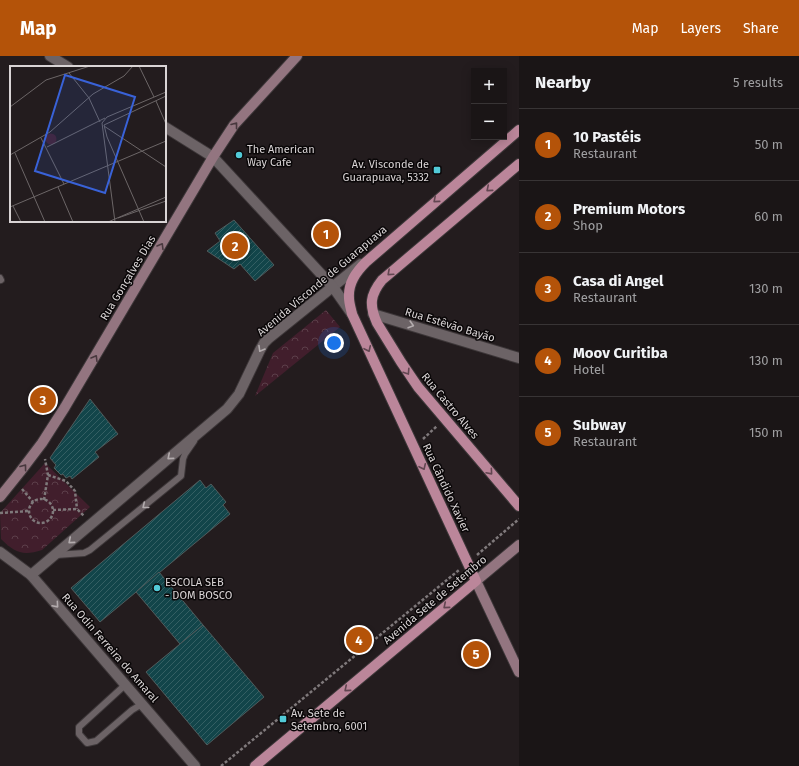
<!DOCTYPE html>
<html lang="en">
<head>
<meta charset="utf-8">
<style>
	:root { --surface:#1a1516; --page:#231e1f; --text:#f1f3f6; --muted:#9f9fa1; --line:#383435; --accent:#b45309 }
	body { margin:0; font-family:"Fira Sans",sans-serif; background:var(--page); color:var(--text) }
	.controls { position:absolute; right:12px; top:12px; display:grid; overflow:hidden; border-radius:0px; box-shadow:0 2px 10px #0003 }
	.controls button { width:36px; height:36px; display:grid; place-items:center; padding:0; border:0; border-bottom:1px solid var(--line); background:var(--surface); color:var(--text); font:20px sans-serif }
	.you { position:absolute; left:334px; top:287px; width:14px; height:14px; margin:-10px; border:3px solid #fff; border-radius:50%; background:#1a73e8; box-shadow:0 0 0 6px #1a73e833 }
	.badge { display:grid; place-items:center; width:26px; height:26px; border-radius:50%; background:var(--accent); color:#fff; font-size:13px; font-weight:700 }
	.pin { position:absolute; translate:-50% -50%; border:2px solid #fff; box-shadow:0 1px 4px #0006 }
	.list { margin:0; padding:0; list-style:none }
	h2 { display:flex; justify-content:space-between; align-items:center; height:52px; margin:0; padding:0 16px; font-size:17px }
	h2 small { font-size:13px; font-weight:400; color:var(--muted) }
	.list li { display:grid; grid-template-columns:26px 1fr auto; gap:12px; align-items:center; box-sizing:border-box; height:72px; padding:0 16px; border-top:1px solid var(--line) }
	.list b { display:block; font-size:15px; white-space:nowrap }
	.list p { margin:0; font-size:13px; white-space:nowrap; color:var(--muted) }
	.list em { font-size:13px; font-style:normal; color:var(--muted) }
	.map { position:relative; flex:none; width:519px; height:710px; overflow:hidden }
	header { display:flex; align-items:center; gap:24px; box-sizing:border-box; height:56px; padding:0 20px; background:var(--accent); color:#fff }
	header strong { font-size:19px }
	nav { display:flex; gap:22px; margin-inline-start:auto; font-size:14px }
	main { display:flex }
	aside { flex:1; background:var(--surface) }
	.map>svg:first-child { display:block }
</style>
</head>
<body>
<header>
<strong>Map</strong>
<nav><a>Map</a><a>Layers</a><a>Share</a></nav>
</header>
<main>
<div class="map">
<svg width="519" height="710" viewBox="0 0 519 710">
	<defs>
		<pattern id="park-crowns" width="20" height="18" patternUnits="userSpaceOnUse"><rect width="20" height="18" fill="#411e2c"/><path d="M2 6a3 3 0 1 1 6 0M12 15a3 3 0 1 1 6 0" fill="none" stroke="#5c3e4a"/></pattern>
		<pattern id="building-hatch" width="6" height="6" patternUnits="userSpaceOnUse"><rect width="6" height="6" fill="#12454a"/><path d="M-1 1l2-2M0 6l6-6M5 7l2-2" fill="none" stroke="#345f63"/></pattern>
	</defs>
	<rect width="100%" height="100%" fill="#231c1e"/>
	<g fill="url(#park-crowns)">
		<polygon points="326,254 340,271 255,340 273,297"/>
		<path d="M 45,407 L 90,451 L 42,494 C 23,500 15,497 1,483 L 0,457 Z"/>
	</g>
	<g fill="url(#building-hatch)" stroke="#505b5c">
		<polygon points="234,164 274,209 255,225 240,208 234,213 207,195 220,185 215,177"/>
		<polygon points="90,343 118,378 95,396 99,401 72,423 70,420 66,422 63,418 61,419 54,412 56,409 50,402"/>
		<polygon points="200,424 206,432 211,428 226,446 223,449 230,458 100,566 71,532"/>
		<polygon points="159,516 203,569 180,588 136,536"/>
		<polygon points="203,569 264,641 207,689 146,616"/>
	</g>
	<g fill="none" stroke-linecap="round" stroke-linejoin="round">
		<defs>
			<g id="service">
				<polyline points="0,222 1,224"/>
				<polyline points="56,499 84,497 90,494 181,420 183,403 185,398 194,385"/>
				<polyline points="125,629 79,671 79,678 87,687 96,685 132,654 142,648"/>
			</g>
			<g id="minor">
				<polyline points="373,258 519,302"/>
				<polyline points="0,496 31,519 195,710"/>
				<polyline points="31,519 227,353 239,338 260,294 264,287 269,282 361,208"/>
			</g>
			<g id="tertiary">
				<polyline points="50,0 68,11"/>
				<polyline points="165,71 213,101 333,231 352,258"/>
			</g>
			<g id="secondary">
				<polyline points="0,441 20,416 42,387 65,351 213,101 234,69 297,0"/>
				<polyline points="519,489 476,525 519,616"/>
			</g>
			<g id="primary">
				<path d="M 519,108 L 382,224 C 370,239 369,249 377,267 L 401,306 L 418,331 L 519,450"/>
				<path d="M 255,710 L 476,525 L 352,258 C 351,253 349,247 349,242 C 348,227 356,216 366,206 L 519,74"/>
			</g>
		</defs>
		<use href="#service" stroke="#3d3739" stroke-width="8"/>
		<use href="#minor" stroke="#3d3739" stroke-width="12"/>
		<use href="#tertiary" stroke="#3d3739" stroke-width="12"/>
		<use href="#secondary" stroke="#3d3739" stroke-width="12"/>
		<use href="#primary" stroke="#3d3739" stroke-width="12"/>
		<g stroke="#7f797b" stroke-width="2.5" stroke-dasharray="3 2" stroke-linecap="butt">
			<polyline points="423,383 437,370"/>
			<polyline points="48,419 66,425 75,435 77,453"/>
			<polyline points="22,433 33,446"/>
			<circle cx="41" cy="455" r="12"/>
			<polyline points="44,444 48,419 45,403"/>
			<polyline points="53,454 77,453 84,460"/>
			<polyline points="0,457 29,455"/>
			<polyline points="477,499 519,463"/>
			<polyline points="221,710 459,514"/>
		</g>
		<use href="#service" stroke="#6c6366" stroke-width="6"/>
		<use href="#minor" stroke="#6c6366" stroke-width="10"/>
		<use href="#tertiary" stroke="#6c6366" stroke-width="10"/>
		<use href="#secondary" stroke="#937580" stroke-width="10"/>
		<use href="#primary" stroke="#bb869a" stroke-width="10"/>
	</g>
	<defs><path id="oneway-chevron" d="M-2-3.5L2.5 0L-2 3.5" fill="none" stroke-width="1.6" stroke-linecap="round" stroke-linejoin="round"/></defs>
	<g stroke="#48383e">
		<use href="#oneway-chevron" transform="translate(235 69) rotate(-52)"/>
		<use href="#oneway-chevron" transform="translate(161 190) rotate(-59)"/>
		<use href="#oneway-chevron" transform="translate(95 302) rotate(-59)"/>
		<use href="#oneway-chevron" transform="translate(24 411) rotate(-53)"/>
	</g>
	<g stroke="#624651">
		<use href="#oneway-chevron" transform="translate(489 133) rotate(140)"/>
		<use href="#oneway-chevron" transform="translate(436 144) rotate(139)"/>
		<use href="#oneway-chevron" transform="translate(390 217) rotate(138)"/>
		<use href="#oneway-chevron" transform="translate(368 293) rotate(65)"/>
		<use href="#oneway-chevron" transform="translate(407 316) rotate(57)"/>
		<use href="#oneway-chevron" transform="translate(423 411) rotate(65)"/>
		<use href="#oneway-chevron" transform="translate(490 416) rotate(49)"/>
		<use href="#oneway-chevron" transform="translate(446 550) rotate(140)"/>
		<use href="#oneway-chevron" transform="translate(347 633) rotate(140)"/>
	</g>
	<g stroke="#b3acae">
		<use href="#oneway-chevron" transform="translate(411 269) rotate(17)"/>
		<use href="#oneway-chevron" transform="translate(261 293) rotate(120)"/>
		<use href="#oneway-chevron" transform="translate(170 401) rotate(140)"/>
		<use href="#oneway-chevron" transform="translate(145 450) rotate(141)"/>
		<use href="#oneway-chevron" transform="translate(71 485) rotate(140)"/>
		<use href="#oneway-chevron" transform="translate(56 549) rotate(49)"/>
	</g>
	<g fill="#52cbd8" stroke="#0a0708" stroke-width="1.5">
		<circle cx="239" cy="99" r="4"/>
		<rect x="433" y="110" width="8" height="8" rx="2"/>
		<circle cx="157" cy="532" r="4"/>
		<rect x="279" y="659" width="8" height="8" rx="2"/>
	</g>
	<g text-anchor="middle" dominant-baseline="central" stroke-width="3" stroke-linejoin="round" paint-order="stroke">
		<g font-size="11" fill="#d9d4d5" stroke="#0a0708" text-anchor="start">
			<text x="247" y="93">The American<tspan x="247" dy="13">Way Cafe</tspan></text>
			<text x="429" y="108" text-anchor="end">Av. Visconde de<tspan x="429" dy="13">Guarapuava, 5332</tspan></text>
			<text x="165" y="526">ESCOLA SEB<tspan x="165" dy="13">- DOM BOSCO</tspan></text>
			<text x="291" y="657">Av. Sete de<tspan x="291" dy="13">Setembro, 6001</tspan></text>
		</g>
		<g font-size="11" fill="#d9d4d5" stroke="#0a0708">
			<text transform="translate(128 222) rotate(-59)">Rua Gonçalves Dias</text>
			<text transform="translate(322 225) rotate(-40)">Avenida Visconde de Guarapuava</text>
			<text transform="translate(450 269) rotate(17)">Rua Estêvão Bayão</text>
			<text transform="translate(450 350) rotate(50)">Rua Castro Alves</text>
			<text transform="translate(446 432) rotate(65)">Rua Cândido Xavier</text>
			<text transform="translate(435 544) rotate(-40)">Avenida Sete de Setembro</text>
			<text transform="translate(110 592) rotate(49)">Rua Odin Ferreira do Amaral</text>
		</g>
	</g>
	<g transform="translate(10 10)">
		<rect width="156" height="156" fill="#231c1e"/>
		<path d="M35.5 73a5.5 5.5 0 1 1 11 0a5.5 5.5 0 1 1-11 0Z" fill="#411e2c"/>
		<path fill="none" stroke="#6c6667" stroke-width="1" d="M 129,0 L 144,31M 59,7 L 79,32 L 90,56M 146,35 L 156,58M 0,41 L 36,14 L 80,0M 94,60 L 156,101M 31,72 L 54,118M 37,81 L 95,52M 5,87 L 35,156M 0,89 L 40,66 L 83,28 L 114,10 L 123,0M 48,121 L 63,156M 3,140 L 11,156M 0,141 L 156,75M 108,152 L 156,135M 98,156 L 156,131M 105,156 L 92,57 L 97,51 L 156,26M 134,156 L 97,71 L 94,59 L 156,30"/>
		<path fill="#3962d8" fill-opacity="0.15" stroke="#3962d8" stroke-width="2" d="M 55,9 L 125,31 L 95,127 L 25,105 Z"/>
		<rect width="156" height="156" fill="none" stroke="#d9d4d5" stroke-width="2"/>
	</g>
</svg>
<div class="controls">
<button>+</button>
<button>−</button>
</div>
<div class="you"></div>
<div class="pin badge" style="left:326px;top:178px">1</div>
<div class="pin badge" style="left:235px;top:190px">2</div>
<div class="pin badge" style="left:43px;top:344px">3</div>
<div class="pin badge" style="left:359px;top:584px">4</div>
<div class="pin badge" style="left:476px;top:598px">5</div>
</div>
<aside>
<h2>Nearby<small>5 results</small></h2>
<ul class="list">
<li><span class="badge">1</span><div><b>10 Pastéis</b><p>Restaurant</p></div><em>50 m</em></li>
<li><span class="badge">2</span><div><b>Premium Motors</b><p>Shop</p></div><em>60 m</em></li>
<li><span class="badge">3</span><div><b>Casa di Angel</b><p>Restaurant</p></div><em>130 m</em></li>
<li><span class="badge">4</span><div><b>Moov Curitiba</b><p>Hotel</p></div><em>130 m</em></li>
<li><span class="badge">5</span><div><b>Subway</b><p>Restaurant</p></div><em>150 m</em></li>
</ul>
</aside>
</main>
</body>
</html>
